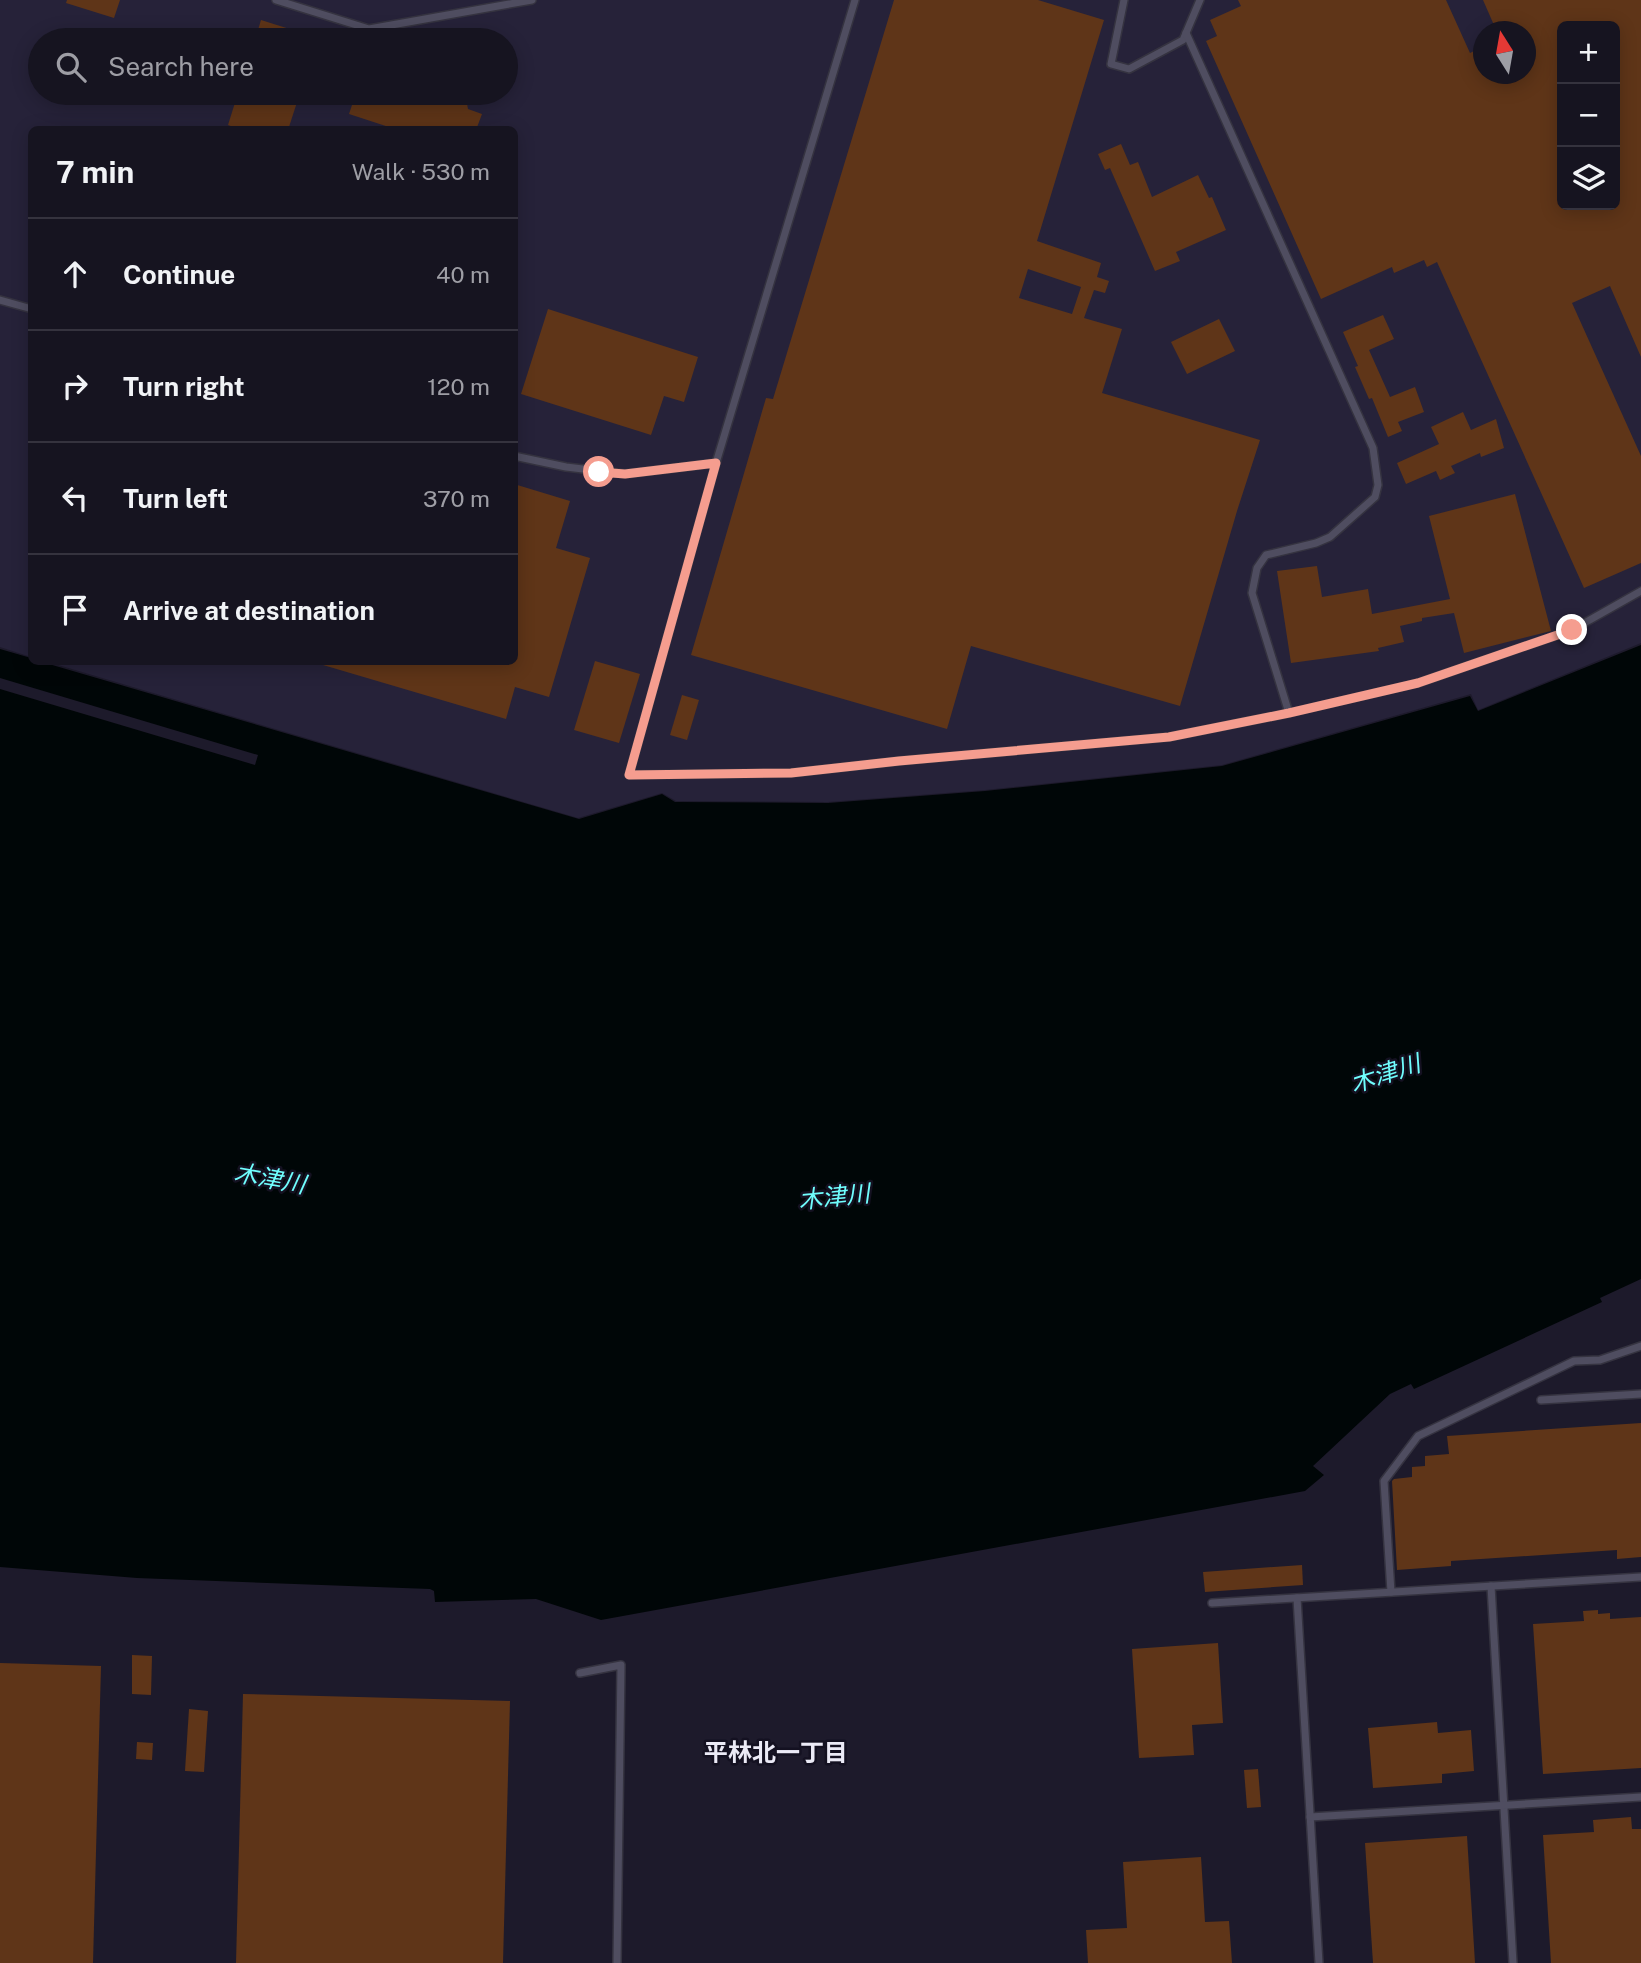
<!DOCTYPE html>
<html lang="en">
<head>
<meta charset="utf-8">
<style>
	:root { --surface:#161420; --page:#23212d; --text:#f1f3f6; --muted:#9e9ea5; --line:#35333e }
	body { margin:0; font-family:"Public Sans","Noto Sans JP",sans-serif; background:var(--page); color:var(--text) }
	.controls { position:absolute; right:21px; top:21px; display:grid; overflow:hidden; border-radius:10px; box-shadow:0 4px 18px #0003 }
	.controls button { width:63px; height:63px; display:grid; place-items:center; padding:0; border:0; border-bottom:2px solid var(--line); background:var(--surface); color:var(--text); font:35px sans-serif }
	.compass { position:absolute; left:1473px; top:21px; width:63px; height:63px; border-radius:50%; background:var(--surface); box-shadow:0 4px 18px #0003; rotate:349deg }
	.stop { position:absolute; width:21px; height:21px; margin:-16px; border:5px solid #f59d8f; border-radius:50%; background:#fff }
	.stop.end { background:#f59d8f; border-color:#fff; box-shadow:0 2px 7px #0008 }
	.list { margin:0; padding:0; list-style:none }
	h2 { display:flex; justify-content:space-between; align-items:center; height:91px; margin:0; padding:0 28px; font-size:30px }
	h2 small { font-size:23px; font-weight:400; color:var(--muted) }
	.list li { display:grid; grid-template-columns:46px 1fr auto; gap:21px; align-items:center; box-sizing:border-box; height:112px; padding:0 28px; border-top:2px solid var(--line) }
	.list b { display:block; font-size:26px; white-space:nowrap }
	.list em { font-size:23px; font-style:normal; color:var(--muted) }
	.icon { flex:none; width:38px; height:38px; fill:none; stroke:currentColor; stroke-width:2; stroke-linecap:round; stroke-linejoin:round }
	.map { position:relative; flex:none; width:1641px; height:1963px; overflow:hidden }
	.search { position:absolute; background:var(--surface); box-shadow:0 4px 18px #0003; left:28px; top:28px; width:490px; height:77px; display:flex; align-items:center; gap:18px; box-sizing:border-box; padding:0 24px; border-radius:38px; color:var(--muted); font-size:26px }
	.panel { position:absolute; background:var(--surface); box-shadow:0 4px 18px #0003; left:28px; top:126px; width:490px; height:539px; border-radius:10px }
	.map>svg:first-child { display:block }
</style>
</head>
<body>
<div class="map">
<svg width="1641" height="1963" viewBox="0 0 1641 1963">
	<rect width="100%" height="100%" fill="#1d1a2b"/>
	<path fill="#262239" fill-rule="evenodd" d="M 0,0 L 1641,0 L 1641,643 L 1478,710 L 1471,694 L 1222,765 L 985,790 L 828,802 L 676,801 L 662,793 L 578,818 L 48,662 L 514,662 L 514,130 L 32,130 L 31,657 L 0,647 ZM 1562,26 L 1615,26 L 1615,205 L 1562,205 ZM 1484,32 L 1526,32 L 1526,74 L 1484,74 ZM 40,40 L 506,40 L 506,93 L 40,93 Z"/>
	<polygon fill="#000607" points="1641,645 1641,1279 1600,1298 1602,1302 1414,1389 1411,1384 1390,1394 1313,1466 1324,1475 1305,1491 601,1620 536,1599 435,1602 434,1591 430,1589 137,1578 0,1567 0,649 31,658 32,662 42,662 579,819 662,794 675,802 828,803 985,791 1222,766 1470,696 1478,711"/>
	<polygon fill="#1d1a2b" points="0,678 258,755 255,765 0,689"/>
	<g fill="#5f3518" fill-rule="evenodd">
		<polygon points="67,0 120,0 114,18 66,3"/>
		<path d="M 894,0 L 1038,0 L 1104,20 L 1037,241 L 1101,263 L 1097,277 L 1109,281 L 1105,293 L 1094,290 L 1084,318 L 1122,329 L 1102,393 L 1260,440 L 1237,511 L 1180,706 L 971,646 L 947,729 L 691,655 L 766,398 L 773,399 ZM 1028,269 L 1081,287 L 1072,314 L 1019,298 Z"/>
		<path d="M 1238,0 L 1446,0 L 1470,53 L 1480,48 L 1483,56 L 1483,74 L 1525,74 L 1525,32 L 1497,32 L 1483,0 L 1641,0 L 1641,357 L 1610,286 L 1572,303 L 1641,456 L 1641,563 L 1584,588 L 1437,262 L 1427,267 L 1424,260 L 1394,273 L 1392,267 L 1321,299 L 1206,41 L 1217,36 L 1210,20 L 1241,6 ZM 1562,26 L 1615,26 L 1615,205 L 1562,205 Z"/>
		<polygon points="261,20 315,37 314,40 255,40"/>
		<polygon points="238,93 300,93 288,130 241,130 228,125"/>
		<polygon points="356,93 465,93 468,109 482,114 476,130 398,130 349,114"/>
		<polygon points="1121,144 1130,165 1138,162 1152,197 1198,175 1209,198 1212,197 1226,230 1176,252 1180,261 1155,271 1110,168 1105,170 1098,154"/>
		<polygon points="548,309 698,357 684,402 664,396 651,435 521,394"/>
		<polygon points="1383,315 1394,339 1369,350 1390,397 1415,387 1424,412 1398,422 1402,431 1388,437 1372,398 1369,399 1355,367 1358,366 1343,332"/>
		<polygon points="1219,319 1235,351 1187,374 1171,342"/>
		<polygon points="1463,412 1471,430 1496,419 1504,448 1481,457 1480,453 1451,466 1455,473 1440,480 1436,471 1406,484 1397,463 1439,444 1431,427"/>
		<polygon points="514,484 570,501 556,548 590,558 549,697 515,687 506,719 323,665 323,662 514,662"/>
		<polygon points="1515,494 1551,631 1464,653 1454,613 1422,618 1422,621 1400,626 1404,642 1378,648 1379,651 1291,663 1277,571 1317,566 1322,597 1368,589 1372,614 1450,599 1429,516"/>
		<polygon points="595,661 640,674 619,743 574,730"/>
		<polygon points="682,695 699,700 687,740 670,735"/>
		<polygon points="1641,1423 1641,1557 1617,1559 1617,1550 1451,1561 1451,1566 1397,1570 1392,1481 1394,1479 1412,1477 1412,1467 1425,1466 1425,1456 1449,1454 1447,1436"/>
		<polygon points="1302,1565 1303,1585 1205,1592 1203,1572"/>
		<polygon points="1598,1610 1598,1614 1610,1613 1610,1619 1641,1617 1641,1768 1543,1774 1533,1624 1584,1621 1583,1611"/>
		<polygon points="1218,1643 1223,1723 1192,1725 1194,1755 1139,1758 1132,1649"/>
		<polygon points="132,1655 152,1656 151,1695 132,1694"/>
		<polygon points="0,1663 101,1666 93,1963 0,1963"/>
		<polygon points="243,1694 510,1701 503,1963 236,1963"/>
		<polygon points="189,1709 208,1711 204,1772 185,1771"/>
		<polygon points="1437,1722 1438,1733 1471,1730 1474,1771 1442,1774 1442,1783 1373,1788 1368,1728"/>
		<polygon points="137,1742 153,1743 152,1760 136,1759"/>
		<polygon points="1258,1769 1261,1807 1247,1808 1244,1770"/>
		<polygon points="1631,1817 1632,1829 1641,1829 1641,1963 1551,1963 1543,1835 1594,1832 1593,1820"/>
		<polygon points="1467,1836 1475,1963 1373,1963 1365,1843"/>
		<polygon points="1201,1857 1205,1922 1229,1921 1232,1963 1088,1963 1086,1930 1127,1928 1123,1862"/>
	</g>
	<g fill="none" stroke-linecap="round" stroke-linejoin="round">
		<defs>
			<g id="lane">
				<polyline points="276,0 369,29 532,0"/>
				<polyline points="855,0 716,463 629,775 791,773 899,761 1169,737 1289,713 1418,683 1572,630 1641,591"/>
				<polyline points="1124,0 1111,64 1129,69 1183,40 1200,0"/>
				<polyline points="1186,33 1373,448 1378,485 1375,497 1330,537 1316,543 1266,555 1257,568 1252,593 1289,713"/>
				<polyline points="0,300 32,309"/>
				<polyline points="514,456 566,467 625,474 716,463"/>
				<polyline points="1541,1400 1641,1394"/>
				<polyline points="1491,1586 1513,1963"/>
				<polyline points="1391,1592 1384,1481 1418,1436 1574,1361 1600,1360 1641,1346"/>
				<polyline points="1297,1598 1319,1963"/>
				<polyline points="1212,1603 1641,1577"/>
				<polyline points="580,1673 621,1665 617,1963"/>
				<polyline points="1310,1817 1641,1797"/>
			</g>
		</defs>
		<use href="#lane" stroke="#353340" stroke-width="10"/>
		<use href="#lane" stroke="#4f4d60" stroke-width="7"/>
	</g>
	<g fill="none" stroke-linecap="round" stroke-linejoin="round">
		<polyline stroke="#f59d8f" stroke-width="9" points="599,472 625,474 716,463 629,775 791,773 899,761 1169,737 1289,713 1418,683 1572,630"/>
	</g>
	<g text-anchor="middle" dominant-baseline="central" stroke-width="5" stroke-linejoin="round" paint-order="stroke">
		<g font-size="24" font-style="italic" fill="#70fefe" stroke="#141121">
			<text transform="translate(1385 1073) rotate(-18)">木津川</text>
			<text transform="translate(270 1178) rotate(10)">木津川</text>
			<text transform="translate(834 1196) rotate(-6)">木津川</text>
		</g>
		<g font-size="24" font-weight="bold" fill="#ebeaf6" stroke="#141121">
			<text x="776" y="1752">平林北一丁目</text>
		</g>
	</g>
</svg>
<div class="controls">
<button>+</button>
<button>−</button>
<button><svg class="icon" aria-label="layers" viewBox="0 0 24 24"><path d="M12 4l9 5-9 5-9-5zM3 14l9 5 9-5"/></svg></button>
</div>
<svg class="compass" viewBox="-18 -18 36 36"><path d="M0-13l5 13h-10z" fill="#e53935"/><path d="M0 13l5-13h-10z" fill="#9e9ea5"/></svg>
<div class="stop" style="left:599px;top:472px"></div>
<div class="stop end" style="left:1572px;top:630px"></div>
<div class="search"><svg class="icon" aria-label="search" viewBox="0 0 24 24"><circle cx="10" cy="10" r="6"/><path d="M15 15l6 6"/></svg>Search here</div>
<section class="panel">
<h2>7 min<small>Walk · 530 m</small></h2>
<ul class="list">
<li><svg class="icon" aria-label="ahead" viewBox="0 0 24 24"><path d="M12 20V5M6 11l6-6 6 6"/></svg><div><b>Continue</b></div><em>40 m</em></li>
<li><svg class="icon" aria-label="right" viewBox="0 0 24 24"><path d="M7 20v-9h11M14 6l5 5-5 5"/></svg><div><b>Turn right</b></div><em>120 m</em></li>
<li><svg class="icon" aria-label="left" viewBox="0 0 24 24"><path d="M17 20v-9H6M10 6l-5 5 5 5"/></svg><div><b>Turn left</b></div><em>370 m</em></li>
<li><svg class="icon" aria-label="arrive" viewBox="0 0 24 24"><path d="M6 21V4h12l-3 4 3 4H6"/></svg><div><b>Arrive at destination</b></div></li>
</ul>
</section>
</div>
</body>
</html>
